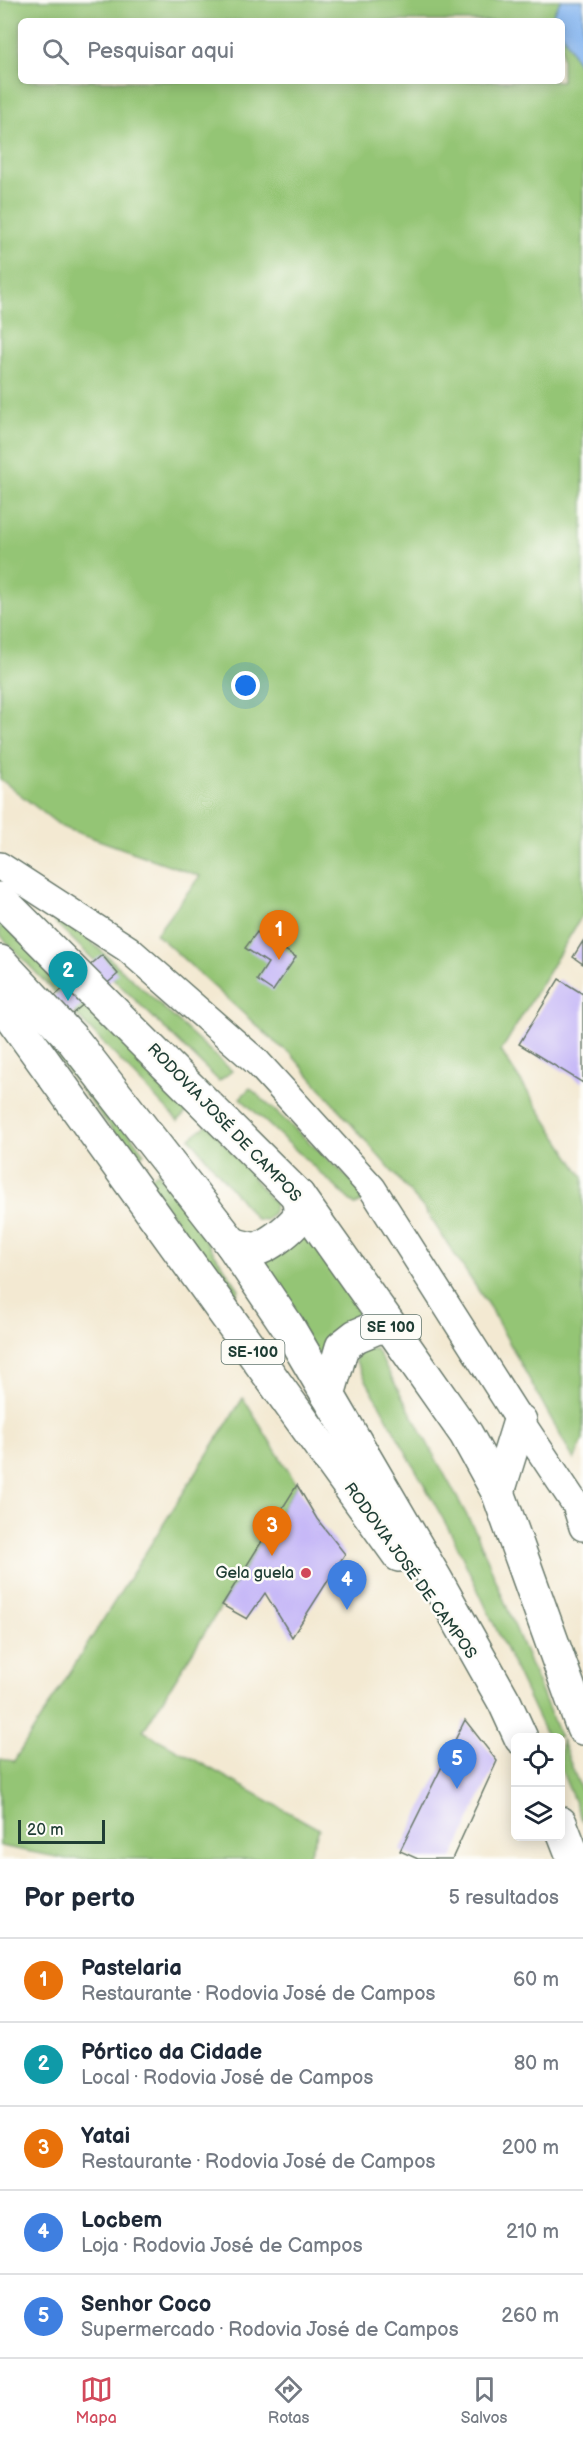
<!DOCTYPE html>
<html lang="pt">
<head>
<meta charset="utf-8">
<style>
	:root { --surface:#fff; --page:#f2f2f3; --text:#1f2937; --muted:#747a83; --line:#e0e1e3; --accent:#d1495b }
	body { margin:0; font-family:"Balsamiq Sans",sans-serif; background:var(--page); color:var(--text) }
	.controls { position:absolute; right:18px; bottom:18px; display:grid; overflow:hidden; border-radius:9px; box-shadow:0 3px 15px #0003 }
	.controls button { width:54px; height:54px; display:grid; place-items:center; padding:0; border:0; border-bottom:2px solid var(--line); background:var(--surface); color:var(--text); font:30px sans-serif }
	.scale { position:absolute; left:18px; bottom:15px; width:87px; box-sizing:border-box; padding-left:6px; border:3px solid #1f3d34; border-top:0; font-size:16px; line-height:21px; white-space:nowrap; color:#1f3d34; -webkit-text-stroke:4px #fdfcf7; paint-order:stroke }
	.you { position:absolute; left:246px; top:686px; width:21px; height:21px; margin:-15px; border:4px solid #fff; border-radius:50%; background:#1a73e8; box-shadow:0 0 0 9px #1a73e833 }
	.badge { display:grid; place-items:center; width:39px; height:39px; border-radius:50%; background:var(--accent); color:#fff; font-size:20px; font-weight:700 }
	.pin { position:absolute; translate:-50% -50px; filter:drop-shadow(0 2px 3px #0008) }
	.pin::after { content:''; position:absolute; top:32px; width:21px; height:18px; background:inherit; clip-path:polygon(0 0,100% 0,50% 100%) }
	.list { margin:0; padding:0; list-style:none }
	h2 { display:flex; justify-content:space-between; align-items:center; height:78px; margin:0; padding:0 24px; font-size:26px }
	h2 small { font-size:20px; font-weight:400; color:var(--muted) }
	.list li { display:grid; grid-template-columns:39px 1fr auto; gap:18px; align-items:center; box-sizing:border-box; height:84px; padding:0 24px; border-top:2px solid var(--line) }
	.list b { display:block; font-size:22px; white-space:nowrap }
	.list p { margin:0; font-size:20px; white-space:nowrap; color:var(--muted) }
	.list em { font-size:20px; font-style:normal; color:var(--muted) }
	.icon { flex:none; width:33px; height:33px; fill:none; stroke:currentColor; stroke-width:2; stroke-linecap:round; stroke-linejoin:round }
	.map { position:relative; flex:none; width:583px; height:1859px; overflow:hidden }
	.search { position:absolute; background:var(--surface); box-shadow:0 3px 15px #0003; left:18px; right:18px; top:18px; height:66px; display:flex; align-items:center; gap:15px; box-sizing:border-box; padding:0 21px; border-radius:9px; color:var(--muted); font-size:22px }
	.sheet { height:498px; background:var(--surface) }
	nav { display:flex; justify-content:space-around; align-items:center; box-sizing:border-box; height:84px; border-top:2px solid var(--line); background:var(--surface); font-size:16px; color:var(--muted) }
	nav a { display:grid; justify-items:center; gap:3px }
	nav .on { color:var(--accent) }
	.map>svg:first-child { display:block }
</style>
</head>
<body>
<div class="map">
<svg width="583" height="1859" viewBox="0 0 583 1859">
	<rect width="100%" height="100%" fill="#fdfcf7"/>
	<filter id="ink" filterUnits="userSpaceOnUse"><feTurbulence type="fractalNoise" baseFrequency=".0167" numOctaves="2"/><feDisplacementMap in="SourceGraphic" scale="12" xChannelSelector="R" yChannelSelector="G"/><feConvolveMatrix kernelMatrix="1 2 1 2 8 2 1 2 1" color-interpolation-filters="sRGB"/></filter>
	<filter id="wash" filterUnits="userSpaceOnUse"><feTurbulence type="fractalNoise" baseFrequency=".008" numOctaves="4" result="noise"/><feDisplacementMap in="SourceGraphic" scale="24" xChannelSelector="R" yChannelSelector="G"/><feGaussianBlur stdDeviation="1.35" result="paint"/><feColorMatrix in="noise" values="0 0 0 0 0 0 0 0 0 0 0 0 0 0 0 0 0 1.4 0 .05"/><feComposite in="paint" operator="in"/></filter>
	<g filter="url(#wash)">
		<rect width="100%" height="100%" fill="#f3e9d2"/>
		<g fill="#94c575" stroke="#5a8154" stroke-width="1.5">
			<polygon points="0,0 561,0 553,14 557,21 21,21 21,81 562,81 562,32 583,74 583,914 501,1051 583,1177 583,1440 574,1460 490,1308 426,1211 291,1054 277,1044 156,934 200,876 62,827 0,779"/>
			<polygon points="39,900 49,903 232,1071 219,1081 40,908"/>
			<polygon points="0,921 191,1108 178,1121 0,935"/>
			<polygon points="0,985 56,1037 144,1153 135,1159"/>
			<polygon points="250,1088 364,1192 364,1201 355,1205 240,1098"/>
			<polygon points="208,1124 275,1204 273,1213 266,1220 256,1219 190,1138"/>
			<polygon points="158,1172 239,1289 237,1295 231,1292 146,1181"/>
			<polygon points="298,1218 393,1330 356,1336 328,1395 250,1249"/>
			<polygon points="362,1349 376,1349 477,1534 560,1737 547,1737 453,1537 355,1360"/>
			<polygon points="243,1398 297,1485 143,1731 319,1829 307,1859 67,1859 0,1846 0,1759 14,1761"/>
			<polygon points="561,1739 583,1795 583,1823 561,1769"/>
		</g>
		<polygon fill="#83b4ef" stroke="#517892" stroke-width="1.5" points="561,0 583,0 583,74 562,32 562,21 557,21 553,14"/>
		<g id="blocks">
			<g fill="#c6b8f7">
				<polygon points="257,932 296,957 273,991 257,980 268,963 245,948"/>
				<polygon points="583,941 583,964 573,957"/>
				<polygon points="102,955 118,974 40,1042 23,1023"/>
				<polygon points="559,979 583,994 583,1083 519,1044"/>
				<polygon points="297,1485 317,1519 345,1554 292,1637 265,1593 247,1619 222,1605"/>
				<polygon points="465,1720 497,1761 452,1859 418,1859 400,1851"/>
			</g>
		</g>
	</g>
	<g filter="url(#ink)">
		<use href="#blocks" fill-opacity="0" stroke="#69796b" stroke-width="1.5"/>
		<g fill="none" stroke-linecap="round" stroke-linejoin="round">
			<defs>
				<polyline id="minor" points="0,866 128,949 258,1063 372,1188 520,1421 576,1505 583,1527"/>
				<g id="primary">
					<polyline points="0,899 298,1196 393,1330 466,1434 498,1492 583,1728"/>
					<polyline points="0,962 73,1040 232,1244 288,1327 328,1395 436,1580 505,1703 521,1738"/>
					<polyline points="0,1001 399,1555"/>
					<path d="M 232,1244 C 239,1246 248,1249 255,1249 C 266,1248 297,1225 299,1215 C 301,1209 299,1202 298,1196"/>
					<polyline points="328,1395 342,1347 356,1336 380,1326 393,1330"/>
					<polyline points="498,1492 520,1421"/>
					<polyline points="560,1823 574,1859"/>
				</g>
			</defs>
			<use href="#minor" stroke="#69796b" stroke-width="30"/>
			<use href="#primary" stroke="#69796b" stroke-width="36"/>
			<use href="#minor" stroke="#fff" stroke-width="27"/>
			<use href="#primary" stroke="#fff" stroke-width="33"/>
		</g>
	</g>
	<circle fill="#d1495b" stroke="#fdfcf7" stroke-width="2" cx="306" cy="1573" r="6"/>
	<g text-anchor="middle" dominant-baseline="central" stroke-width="5" stroke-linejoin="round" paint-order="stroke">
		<g fill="#fdfcf7" stroke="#62766e" stroke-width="1.5">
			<rect x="361" y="1315" width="60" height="24" rx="4.5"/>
			<rect x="221.5" y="1340" width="63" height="24" rx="4.5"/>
		</g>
		<g font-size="15" font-weight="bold" fill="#1f3d34">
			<text x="391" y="1327">SE 100</text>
			<text x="253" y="1352">SE-100</text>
		</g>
		<g font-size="16" fill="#1f3d34" stroke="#fdfcf7">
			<text transform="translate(224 1123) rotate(46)">RODOVIA JOSÉ DE CAMPOS</text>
			<text transform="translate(410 1571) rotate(54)">RODOVIA JOSÉ DE CAMPOS</text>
		</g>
		<g font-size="16" fill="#1f3d34" stroke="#fdfcf7" text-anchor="end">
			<text x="294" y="1573">Gela guela</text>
		</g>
	</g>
</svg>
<div class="controls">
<button><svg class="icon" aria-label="locate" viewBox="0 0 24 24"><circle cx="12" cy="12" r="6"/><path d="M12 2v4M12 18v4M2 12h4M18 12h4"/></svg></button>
<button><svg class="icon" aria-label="layers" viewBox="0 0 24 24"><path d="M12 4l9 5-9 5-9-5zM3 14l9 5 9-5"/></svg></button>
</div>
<div class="scale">20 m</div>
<div class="you"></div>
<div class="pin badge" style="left:279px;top:960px;background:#e8710a">1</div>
<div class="pin badge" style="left:68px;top:1001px;background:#0f9aa8">2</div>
<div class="pin badge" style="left:272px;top:1556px;background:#e8710a">3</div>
<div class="pin badge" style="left:347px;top:1610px;background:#3f7fe0">4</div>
<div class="pin badge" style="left:457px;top:1789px;background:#3f7fe0">5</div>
<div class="search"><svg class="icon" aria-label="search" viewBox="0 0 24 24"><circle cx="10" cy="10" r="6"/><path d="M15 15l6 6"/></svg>Pesquisar aqui</div>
</div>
<section class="sheet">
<h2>Por perto<small>5 resultados</small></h2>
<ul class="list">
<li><span class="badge" style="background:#e8710a">1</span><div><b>Pastelaria</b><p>Restaurante · Rodovia José de Campos</p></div><em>60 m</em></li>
<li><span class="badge" style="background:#0f9aa8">2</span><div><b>Pórtico da Cidade</b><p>Local · Rodovia José de Campos</p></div><em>80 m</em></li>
<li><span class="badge" style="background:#e8710a">3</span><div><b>Yatai</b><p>Restaurante · Rodovia José de Campos</p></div><em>200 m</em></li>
<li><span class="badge" style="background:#3f7fe0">4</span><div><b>Locbem</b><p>Loja · Rodovia José de Campos</p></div><em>210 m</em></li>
<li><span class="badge" style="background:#3f7fe0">5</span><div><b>Senhor Coco</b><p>Supermercado · Rodovia José de Campos</p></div><em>260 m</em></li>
</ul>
</section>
<nav>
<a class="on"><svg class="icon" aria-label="map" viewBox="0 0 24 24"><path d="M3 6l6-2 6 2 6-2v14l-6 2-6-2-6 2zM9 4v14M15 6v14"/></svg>Mapa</a>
<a><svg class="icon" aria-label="directions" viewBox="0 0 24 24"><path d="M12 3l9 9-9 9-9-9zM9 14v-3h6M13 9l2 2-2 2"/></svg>Rotas</a>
<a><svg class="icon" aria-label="saved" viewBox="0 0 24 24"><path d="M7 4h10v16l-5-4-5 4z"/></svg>Salvos</a>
</nav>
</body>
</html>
